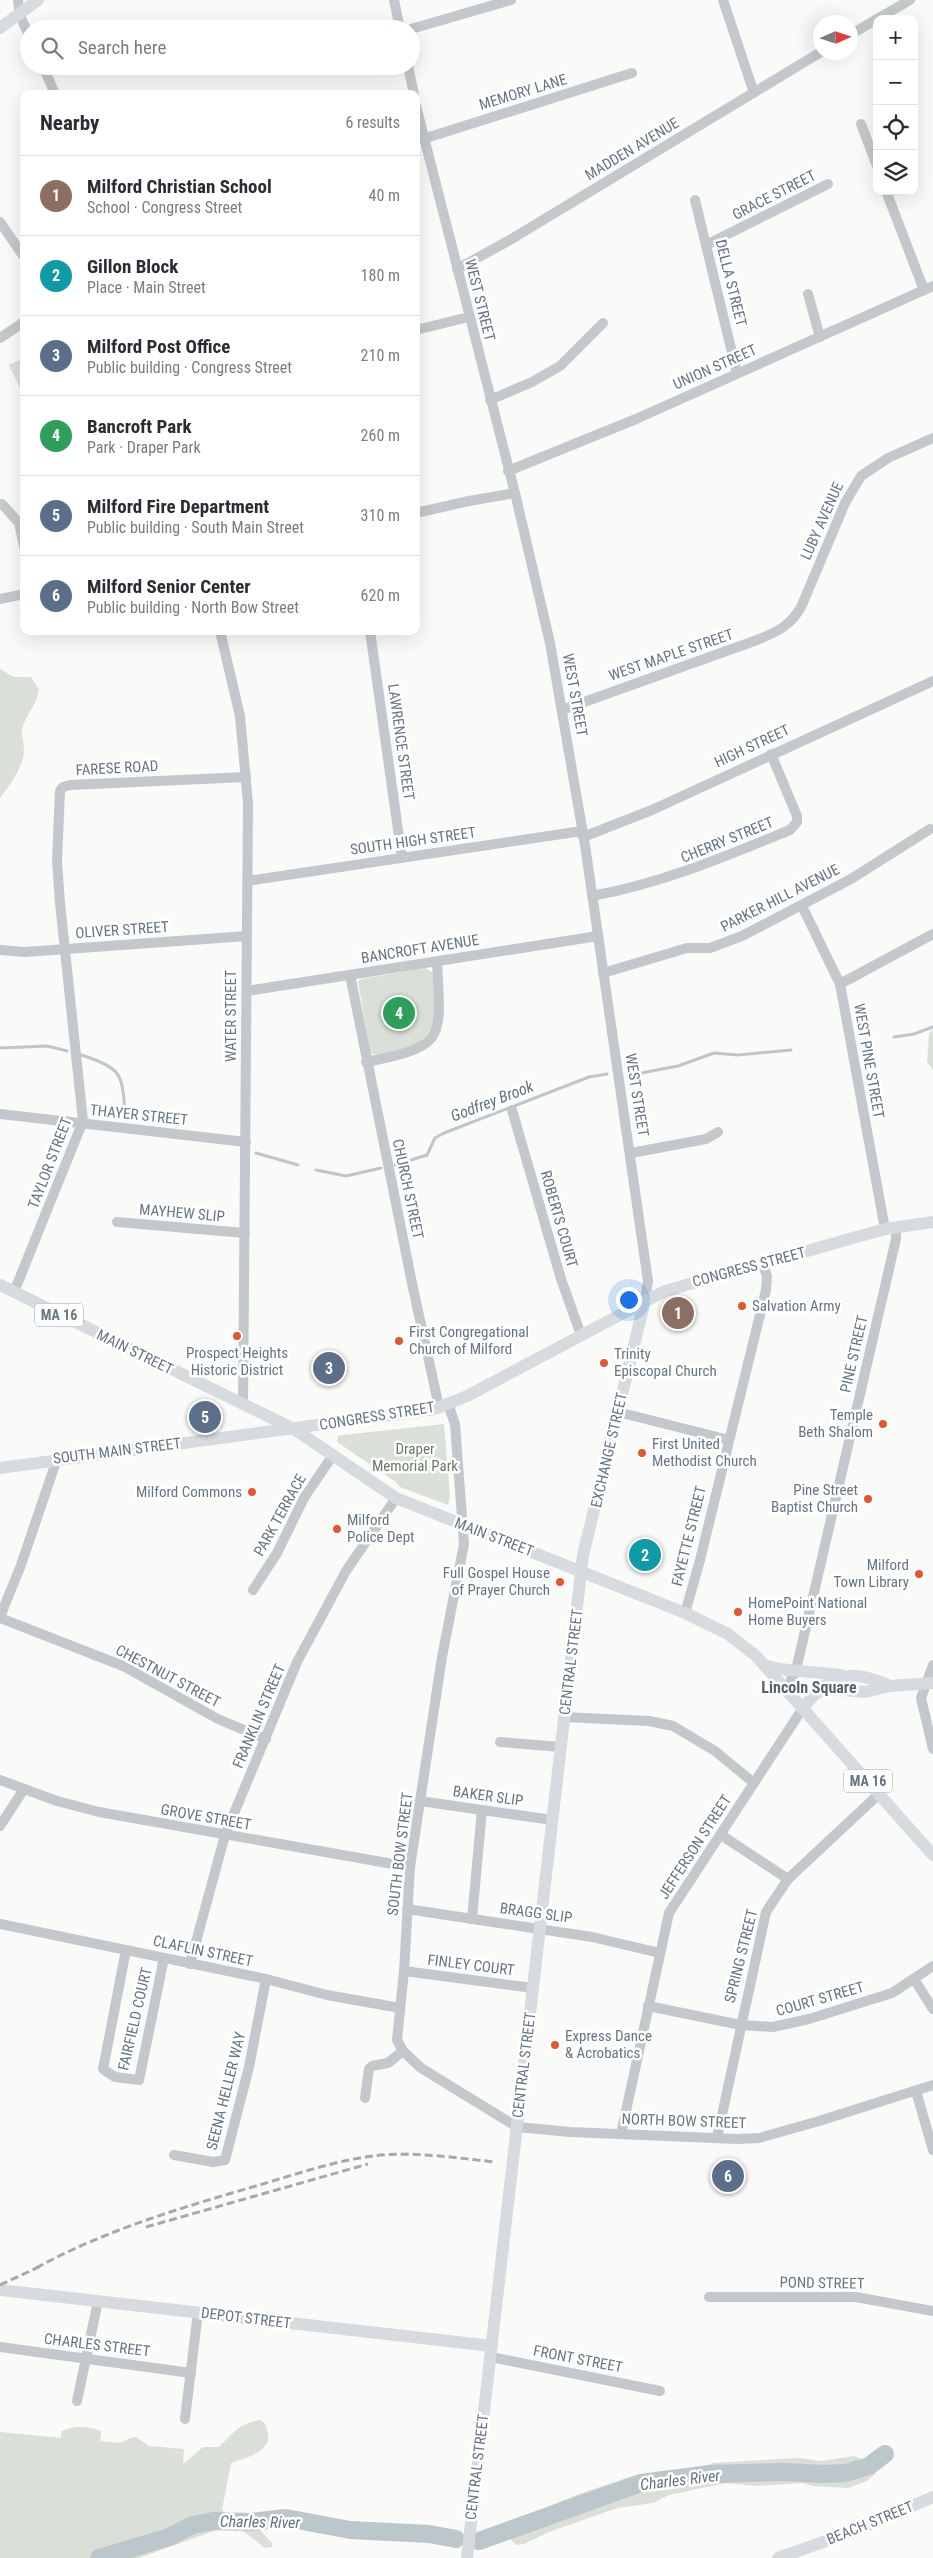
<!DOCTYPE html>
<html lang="en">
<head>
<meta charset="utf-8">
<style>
	:root { --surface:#fff; --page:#f2f2f3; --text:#2b2b33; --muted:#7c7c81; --line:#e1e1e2; --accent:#ea580c }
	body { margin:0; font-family:"Roboto Condensed",sans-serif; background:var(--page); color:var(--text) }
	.controls { position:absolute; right:15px; top:15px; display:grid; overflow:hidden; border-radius:10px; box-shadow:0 5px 20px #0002 }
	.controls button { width:45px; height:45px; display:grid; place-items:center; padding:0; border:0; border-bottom:1px solid var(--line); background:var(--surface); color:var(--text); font:25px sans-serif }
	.compass { position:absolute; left:813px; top:15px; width:45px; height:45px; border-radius:50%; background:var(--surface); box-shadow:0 5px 20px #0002; rotate:87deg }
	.you { position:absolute; left:628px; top:1299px; width:18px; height:18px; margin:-12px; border:4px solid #fff; border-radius:50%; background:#1a73e8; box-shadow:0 0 0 8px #1a73e833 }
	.badge { display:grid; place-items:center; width:32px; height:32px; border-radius:50%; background:var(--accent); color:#fff; font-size:16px; font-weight:700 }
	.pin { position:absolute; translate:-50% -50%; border:2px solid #fff; box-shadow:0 1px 5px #0006 }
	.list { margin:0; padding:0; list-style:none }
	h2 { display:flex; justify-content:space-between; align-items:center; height:65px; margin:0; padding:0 20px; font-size:21px }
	h2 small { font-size:16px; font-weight:400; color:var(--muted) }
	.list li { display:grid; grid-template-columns:32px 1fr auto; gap:15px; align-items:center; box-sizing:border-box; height:80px; padding:0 20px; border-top:1px solid var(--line) }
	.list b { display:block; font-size:19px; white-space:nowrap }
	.list p { margin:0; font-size:16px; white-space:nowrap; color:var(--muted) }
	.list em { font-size:16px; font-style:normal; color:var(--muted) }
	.icon { flex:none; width:28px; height:28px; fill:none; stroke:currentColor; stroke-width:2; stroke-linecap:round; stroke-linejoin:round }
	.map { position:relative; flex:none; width:933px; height:2558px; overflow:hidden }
	.search { position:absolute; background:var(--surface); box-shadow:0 5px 20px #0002; left:20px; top:20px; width:400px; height:55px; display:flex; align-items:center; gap:12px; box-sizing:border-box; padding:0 18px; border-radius:28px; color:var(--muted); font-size:19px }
	.panel { position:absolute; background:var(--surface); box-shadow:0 5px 20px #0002; left:20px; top:90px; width:400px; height:545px; border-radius:10px }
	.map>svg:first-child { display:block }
</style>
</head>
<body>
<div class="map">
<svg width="933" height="2558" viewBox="0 0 933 2558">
	<rect width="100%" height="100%" fill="#fafaf8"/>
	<g fill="#dadfd7">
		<polygon points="24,358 24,383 19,386 9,365"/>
		<path d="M 0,669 L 14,677 L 31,677 L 39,690 C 37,703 27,714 23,726 C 20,733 24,742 24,750 C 24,766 10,785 0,798 Z"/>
		<path d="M 425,968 L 432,972 L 433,976 C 435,1011 442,1038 401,1049 C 391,1051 381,1056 370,1054 L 358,981 L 361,979 Z"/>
		<polygon points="933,1029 933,1070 927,1062 929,1034"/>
		<polygon points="444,1424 450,1496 448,1505 400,1487 396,1482 337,1442 338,1436 343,1435"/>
		<path d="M 261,2420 C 266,2424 267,2428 268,2434 C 271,2453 244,2458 231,2463 L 222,2510 C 230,2518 247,2509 257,2516 L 260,2530 L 272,2543 L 272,2547 L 265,2548 L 239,2528 L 228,2526 L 139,2558 L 0,2558 L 0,2432 L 61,2438 L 61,2432 C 70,2425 92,2426 101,2432 L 100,2441 L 120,2443 L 130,2438 L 136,2437 L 149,2446 L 184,2449 L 183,2464 L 203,2447 L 219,2447 C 233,2433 241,2422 261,2420 Z"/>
		<polygon points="854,2456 879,2466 874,2475 867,2481 848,2488 813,2486 802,2483 758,2486 726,2483 669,2495 653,2503 617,2508 549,2532 524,2544 516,2545 508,2537 480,2549 476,2549 478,2537 483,2533 579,2494 627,2478 697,2469 713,2463 798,2458 822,2461"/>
	</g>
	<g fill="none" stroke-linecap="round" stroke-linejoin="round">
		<g stroke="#bbc7cb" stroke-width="3">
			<polyline points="894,1037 914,1034 933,1027"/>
			<polyline points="0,1048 47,1046 67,1051"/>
			<path d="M 81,1055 C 127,1069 121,1077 126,1120"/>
			<polyline points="631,1075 678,1066 714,1053 738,1055 791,1050"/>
			<polyline points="256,1153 298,1165"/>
			<polyline points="395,1165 427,1155 435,1138 444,1133 589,1077 607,1074"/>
			<polyline points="316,1170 346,1176 381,1168"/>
		</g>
		<g stroke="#bbc7cb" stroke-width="18">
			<polyline points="479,2541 641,2483 710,2474 783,2472 824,2474 846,2473 869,2466 885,2454"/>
			<polyline points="99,2558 169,2537 193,2525 213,2521 251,2522 286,2518 350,2530 429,2534 456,2539"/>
		</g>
		<g stroke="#c3c8cc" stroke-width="10">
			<polyline points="18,0 20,16 29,35"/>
			<polyline points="394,0 400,29"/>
			<polyline points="723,0 754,93"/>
			<polyline points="877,19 910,0"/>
			<polyline points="411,29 511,0"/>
			<polyline points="850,35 877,19"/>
			<polyline points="43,66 55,94"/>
			<polyline points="408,66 414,94"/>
			<polyline points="416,106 515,493 550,643 585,845 648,1281 645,1300"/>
			<polyline points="861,124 877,166"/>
			<polyline points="423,139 632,73"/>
			<polyline points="886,191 924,290"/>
			<polyline points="695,200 737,373"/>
			<polyline points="0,222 24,257"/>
			<polyline points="706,245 828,184"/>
			<polyline points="457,269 510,240 821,52"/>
			<polyline points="808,294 820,337"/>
			<polyline points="416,330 469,317"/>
			<polyline points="0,338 24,322"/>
			<polyline points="490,400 532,382 560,366 603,323"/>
			<polyline points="508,471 636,419 933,286"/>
			<polyline points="2,504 19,523 24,546"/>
			<polyline points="416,513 469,501 515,493"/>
			<polyline points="0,599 24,594"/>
			<polyline points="220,631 240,716 248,804 243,1405"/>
			<polyline points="370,631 402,858"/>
			<path d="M 562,710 L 757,640 C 777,632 792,625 802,605 L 845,503 L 861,476 L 888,458 L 933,438"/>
			<polyline points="583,837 652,810 933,681"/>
			<polyline points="247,881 582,831"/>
			<path d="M 592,896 C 663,883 724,857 790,830 L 797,822 L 797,816 L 771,754"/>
			<polyline points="802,906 840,984 885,1229"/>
			<polyline points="0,950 25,952 247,936"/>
			<polyline points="603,973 687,948 710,948 742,936 851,879 930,829"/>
			<polyline points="350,975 413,1288 439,1407"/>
			<polyline points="840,984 933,934"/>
			<polyline points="247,991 598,936"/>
			<path d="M 366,1062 C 447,1046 441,1039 437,962"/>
			<polyline points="512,1110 561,1279 581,1335"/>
			<polyline points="0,1114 246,1142"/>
			<polyline points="631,1153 706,1139 718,1132"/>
			<polyline points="117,1222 245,1233"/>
			<polyline points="14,1292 83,1121 60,903 57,861 60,791 63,787 70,785 246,777"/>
			<polyline points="448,1404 455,1424 464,1544 442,1657 410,1867 404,1971 397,2040 403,2051 421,2068 517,2127 570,2132 737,2139 759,2138 819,2121 933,2085"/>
			<polyline points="618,1412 729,1440"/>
			<polyline points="253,1590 277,1553 304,1498 333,1455"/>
			<polyline points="685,1613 700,1560 766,1290 767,1276 762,1263"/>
			<polyline points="0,1617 21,1565 57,1459"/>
			<polyline points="0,1618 123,1666 218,1719 266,1739"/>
			<polyline points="933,1665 921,1698 933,1749"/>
			<polyline points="786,1690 796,1670 896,1239 896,1227"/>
			<polyline points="564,1717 649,1721 673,1726 715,1751 754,1783"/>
			<polyline points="500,1742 561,1747"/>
			<polyline points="0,1780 57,1801 99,1812 410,1867"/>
			<polyline points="420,1801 552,1820"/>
			<polyline points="0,1826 24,1789"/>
			<polyline points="721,1835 788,1879"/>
			<polyline points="407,1909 592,1937 660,1953"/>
			<polyline points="472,1919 482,1810"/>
			<polyline points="0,1924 266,1979 327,1995 400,2008"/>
			<polyline points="126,1950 103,2069 115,2077 139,2080 164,1958"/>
			<polyline points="190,1964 225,1835 297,1662 346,1571 396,1498"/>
			<polyline points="404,1971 533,1988"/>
			<polyline points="914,1979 933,2009"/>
			<polyline points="648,2006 741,2025 773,2027 809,2019 892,1993 933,1966"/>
			<polyline points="916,2091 933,2150"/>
			<polyline points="365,2098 369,2069 372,2066 388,2063 403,2051"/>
			<polyline points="621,2134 669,1913 803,1708"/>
			<polyline points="717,2138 766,1912 788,1879 879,1794"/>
			<polyline points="174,2155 213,2162 225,2160 249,2067 266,1979"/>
			<polyline points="709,2297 856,2297 933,2311"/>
			<polyline points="0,2347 191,2373"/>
			<polyline points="491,2357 660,2391"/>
			<polyline points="77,2401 98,2301"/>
			<polyline points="185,2419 198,2312"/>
		</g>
		<g stroke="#d6dbdf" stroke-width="12">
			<polyline points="0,28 38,0"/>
			<polyline points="0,1285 294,1429 396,1498 685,1613 728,1634 756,1656 933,1855"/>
			<polyline points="0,1468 435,1409 467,1396 665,1291 885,1229 933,1222"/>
			<polyline points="764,1665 779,1669 841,1675"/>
			<polyline points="819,1692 832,1689 865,1692 890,1686 933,1683"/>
			<path d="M 803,1708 C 829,1674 850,1667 890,1686"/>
			<polyline points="0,2290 492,2346"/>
			<polyline points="467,2558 583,1555 645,1300"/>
			<polyline points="778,2558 854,2531 933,2497"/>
		</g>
		<g stroke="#a2aab0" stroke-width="3" stroke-dasharray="8 4" stroke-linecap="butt">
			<polyline points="146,2227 368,2164"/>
			<path d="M 36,2268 C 106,2230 180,2208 256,2186 C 297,2174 339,2159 381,2155 C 419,2152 457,2158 495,2162"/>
			<polyline points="0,2285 43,2265"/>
		</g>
	</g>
	<g fill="#e4572e" stroke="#fff" stroke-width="2">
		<circle cx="742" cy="1306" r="5"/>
		<circle cx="237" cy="1336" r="5"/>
		<circle cx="399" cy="1341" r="5"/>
		<circle cx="604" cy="1363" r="5"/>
		<circle cx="883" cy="1424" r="5"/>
		<circle cx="642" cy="1453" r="5"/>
		<circle cx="252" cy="1492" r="5"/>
		<circle cx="868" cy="1499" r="5"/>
		<circle cx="337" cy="1529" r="5"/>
		<circle cx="919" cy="1574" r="5"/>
		<circle cx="560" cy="1582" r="5"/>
		<circle cx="738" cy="1612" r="5"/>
		<circle cx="555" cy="2045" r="5"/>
	</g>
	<g text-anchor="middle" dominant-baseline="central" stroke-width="5" stroke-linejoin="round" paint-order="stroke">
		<g fill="#fff" stroke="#939fa8" stroke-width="1">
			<rect x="35" y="1303.5" width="48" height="23" rx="4"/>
			<rect x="844" y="1769.5" width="48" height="23" rx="4"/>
		</g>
		<g font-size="14" font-weight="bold" fill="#657683">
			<text x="59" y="1315">MA 16</text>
			<text x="868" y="1781">MA 16</text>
		</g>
		<g font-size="15" fill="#657683" stroke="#fff">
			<text transform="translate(523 92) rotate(-17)">MEMORY LANE</text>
			<text transform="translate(632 149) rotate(-31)">MADDEN AVENUE</text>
			<text transform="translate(774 195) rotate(-27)">GRACE STREET</text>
			<text transform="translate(731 283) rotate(76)">DELLA STREET</text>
			<text transform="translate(480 300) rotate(76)">WEST STREET</text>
			<text transform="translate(715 367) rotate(-24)">UNION STREET</text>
			<text transform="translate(822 521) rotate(-66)">LUBY AVENUE</text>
			<text transform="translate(671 655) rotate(-19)">WEST MAPLE STREET</text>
			<text transform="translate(575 695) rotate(80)">WEST STREET</text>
			<text transform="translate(401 742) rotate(82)">LAWRENCE STREET</text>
			<text transform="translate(752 746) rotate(-25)">HIGH STREET</text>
			<text transform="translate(117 768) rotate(-3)">FARESE ROAD</text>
			<text transform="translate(727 840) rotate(-22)">CHERRY STREET</text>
			<text transform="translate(413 841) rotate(-8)">SOUTH HIGH STREET</text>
			<text transform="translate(780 898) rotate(-27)">PARKER HILL AVENUE</text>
			<text transform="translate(122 930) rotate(-4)">OLIVER STREET</text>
			<text transform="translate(420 949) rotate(-9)">BANCROFT AVENUE</text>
			<text transform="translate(231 1016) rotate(-90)">WATER STREET</text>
			<text transform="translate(869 1061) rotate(80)">WEST PINE STREET</text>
			<text transform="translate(637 1095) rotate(81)">WEST STREET</text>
			<text transform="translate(139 1115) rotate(6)">THAYER STREET</text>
			<text transform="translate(50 1163) rotate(-69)">TAYLOR STREET</text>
			<text transform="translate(408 1189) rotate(78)">CHURCH STREET</text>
			<text transform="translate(182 1213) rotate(5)">MAYHEW SLIP</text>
			<text transform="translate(559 1219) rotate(74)">ROBERTS COURT</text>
			<text transform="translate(749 1267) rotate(-15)">CONGRESS STREET</text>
			<text transform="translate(135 1352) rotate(26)">MAIN STREET</text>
			<text transform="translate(854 1354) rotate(-77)">PINE STREET</text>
			<text transform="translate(377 1416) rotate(-9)">CONGRESS STREET</text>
			<text transform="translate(609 1450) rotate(-77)">EXCHANGE STREET</text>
			<text transform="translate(117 1451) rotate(-7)">SOUTH MAIN STREET</text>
			<text transform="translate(280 1515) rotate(-61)">PARK TERRACE</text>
			<text transform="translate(689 1536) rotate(-76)">FAYETTE STREET</text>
			<text transform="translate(494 1537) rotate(21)">MAIN STREET</text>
			<text transform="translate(571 1662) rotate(-83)">CENTRAL STREET</text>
			<text transform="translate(168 1676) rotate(28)">CHESTNUT STREET</text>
			<text transform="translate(259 1716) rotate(-67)">FRANKLIN STREET</text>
			<text transform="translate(488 1796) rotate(8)">BAKER SLIP</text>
			<text transform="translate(206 1817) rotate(10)">GROVE STREET</text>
			<text transform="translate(695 1847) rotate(-57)">JEFFERSON STREET</text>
			<text transform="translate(400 1854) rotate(-83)">SOUTH BOW STREET</text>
			<text transform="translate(536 1913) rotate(8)">BRAGG SLIP</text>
			<text transform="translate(203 1951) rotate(12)">CLAFLIN STREET</text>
			<text transform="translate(741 1956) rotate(-76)">SPRING STREET</text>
			<text transform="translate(471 1965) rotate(7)">FINLEY COURT</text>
			<text transform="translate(820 1999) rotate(-16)">COURT STREET</text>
			<text transform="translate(135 2019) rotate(-77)">FAIRFIELD COURT</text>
			<text transform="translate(524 2065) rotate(-83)">CENTRAL STREET</text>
			<text transform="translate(226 2091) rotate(-76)">SEENA HELLER WAY</text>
			<text transform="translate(684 2121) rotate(2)">NORTH BOW STREET</text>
			<text transform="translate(822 2283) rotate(1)">POND STREET</text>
			<text transform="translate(246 2318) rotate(7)">DEPOT STREET</text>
			<text transform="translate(97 2345) rotate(7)">CHARLES STREET</text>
			<text transform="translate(578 2359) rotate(11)">FRONT STREET</text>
			<text transform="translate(477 2467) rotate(-83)">CENTRAL STREET</text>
			<text transform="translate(870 2523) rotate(-22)">BEACH STREET</text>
		</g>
		<g font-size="15" fill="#657683" stroke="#fff" text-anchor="start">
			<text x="752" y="1306">Salvation Army</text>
			<text x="409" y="1332">First Congregational<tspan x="409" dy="17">Church of Milford</tspan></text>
			<text x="237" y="1353" text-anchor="middle">Prospect Heights<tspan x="237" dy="17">Historic District</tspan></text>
			<text x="614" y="1354">Trinity<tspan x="614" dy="17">Episcopal Church</tspan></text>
			<text x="873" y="1415" text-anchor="end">Temple<tspan x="873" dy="17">Beth Shalom</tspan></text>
			<text x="652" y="1444">First United<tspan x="652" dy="17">Methodist Church</tspan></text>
			<text x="858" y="1490" text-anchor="end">Pine Street<tspan x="858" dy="17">Baptist Church</tspan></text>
			<text x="242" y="1492" text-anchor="end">Milford Commons</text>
			<text x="347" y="1520">Milford<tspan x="347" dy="17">Police Dept</tspan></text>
			<text x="909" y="1565" text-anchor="end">Milford<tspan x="909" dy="17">Town Library</tspan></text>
			<text x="550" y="1573" text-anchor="end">Full Gospel House<tspan x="550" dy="17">of Prayer Church</tspan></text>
			<text x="748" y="1603">HomePoint National<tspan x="748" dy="17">Home Buyers</tspan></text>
			<text x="565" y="2036">Express Dance<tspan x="565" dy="17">&amp; Acrobatics</tspan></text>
		</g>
		<g font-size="15" fill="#687a64" stroke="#fff">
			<text x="415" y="1449">Draper<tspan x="415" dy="17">Memorial Park</tspan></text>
		</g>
		<g font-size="16" font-style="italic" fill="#60757c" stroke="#fff">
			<text transform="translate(492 1101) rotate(-21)">Godfrey Brook</text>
			<text transform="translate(680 2480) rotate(-7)">Charles River</text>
			<text transform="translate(260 2522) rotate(1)">Charles River</text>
		</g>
		<g font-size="16" font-weight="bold" fill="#57646e" stroke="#fff">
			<text x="809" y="1687">Lincoln Square</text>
		</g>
	</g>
</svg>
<div class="controls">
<button>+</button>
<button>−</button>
<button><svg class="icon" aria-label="locate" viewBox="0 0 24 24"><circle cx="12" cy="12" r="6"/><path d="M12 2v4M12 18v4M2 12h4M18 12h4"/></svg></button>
<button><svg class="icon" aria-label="layers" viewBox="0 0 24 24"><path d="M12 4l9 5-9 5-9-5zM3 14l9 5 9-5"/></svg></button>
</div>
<svg class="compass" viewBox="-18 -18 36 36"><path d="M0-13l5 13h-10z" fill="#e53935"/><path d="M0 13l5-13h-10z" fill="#7c7c81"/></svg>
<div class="you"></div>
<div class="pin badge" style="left:678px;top:1313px;background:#8d6e63">1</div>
<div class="pin badge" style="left:645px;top:1555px;background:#0f9aa8">2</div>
<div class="pin badge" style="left:329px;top:1368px;background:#5c6f8a">3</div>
<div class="pin badge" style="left:399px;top:1013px;background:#2e9e5b">4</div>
<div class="pin badge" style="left:205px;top:1417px;background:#5c6f8a">5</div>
<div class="pin badge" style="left:728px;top:2176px;background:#5c6f8a">6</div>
<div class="search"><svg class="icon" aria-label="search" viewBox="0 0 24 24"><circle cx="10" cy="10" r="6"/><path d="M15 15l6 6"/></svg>Search here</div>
<section class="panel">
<h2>Nearby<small>6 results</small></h2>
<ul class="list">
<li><span class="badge" style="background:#8d6e63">1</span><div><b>Milford Christian School</b><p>School · Congress Street</p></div><em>40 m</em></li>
<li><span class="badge" style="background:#0f9aa8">2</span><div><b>Gillon Block</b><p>Place · Main Street</p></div><em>180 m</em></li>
<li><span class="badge" style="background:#5c6f8a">3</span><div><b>Milford Post Office</b><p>Public building · Congress Street</p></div><em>210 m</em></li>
<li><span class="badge" style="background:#2e9e5b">4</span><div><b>Bancroft Park</b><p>Park · Draper Park</p></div><em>260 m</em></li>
<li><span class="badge" style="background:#5c6f8a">5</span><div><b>Milford Fire Department</b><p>Public building · South Main Street</p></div><em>310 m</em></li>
<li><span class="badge" style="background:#5c6f8a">6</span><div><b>Milford Senior Center</b><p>Public building · North Bow Street</p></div><em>620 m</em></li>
</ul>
</section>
</div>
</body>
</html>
